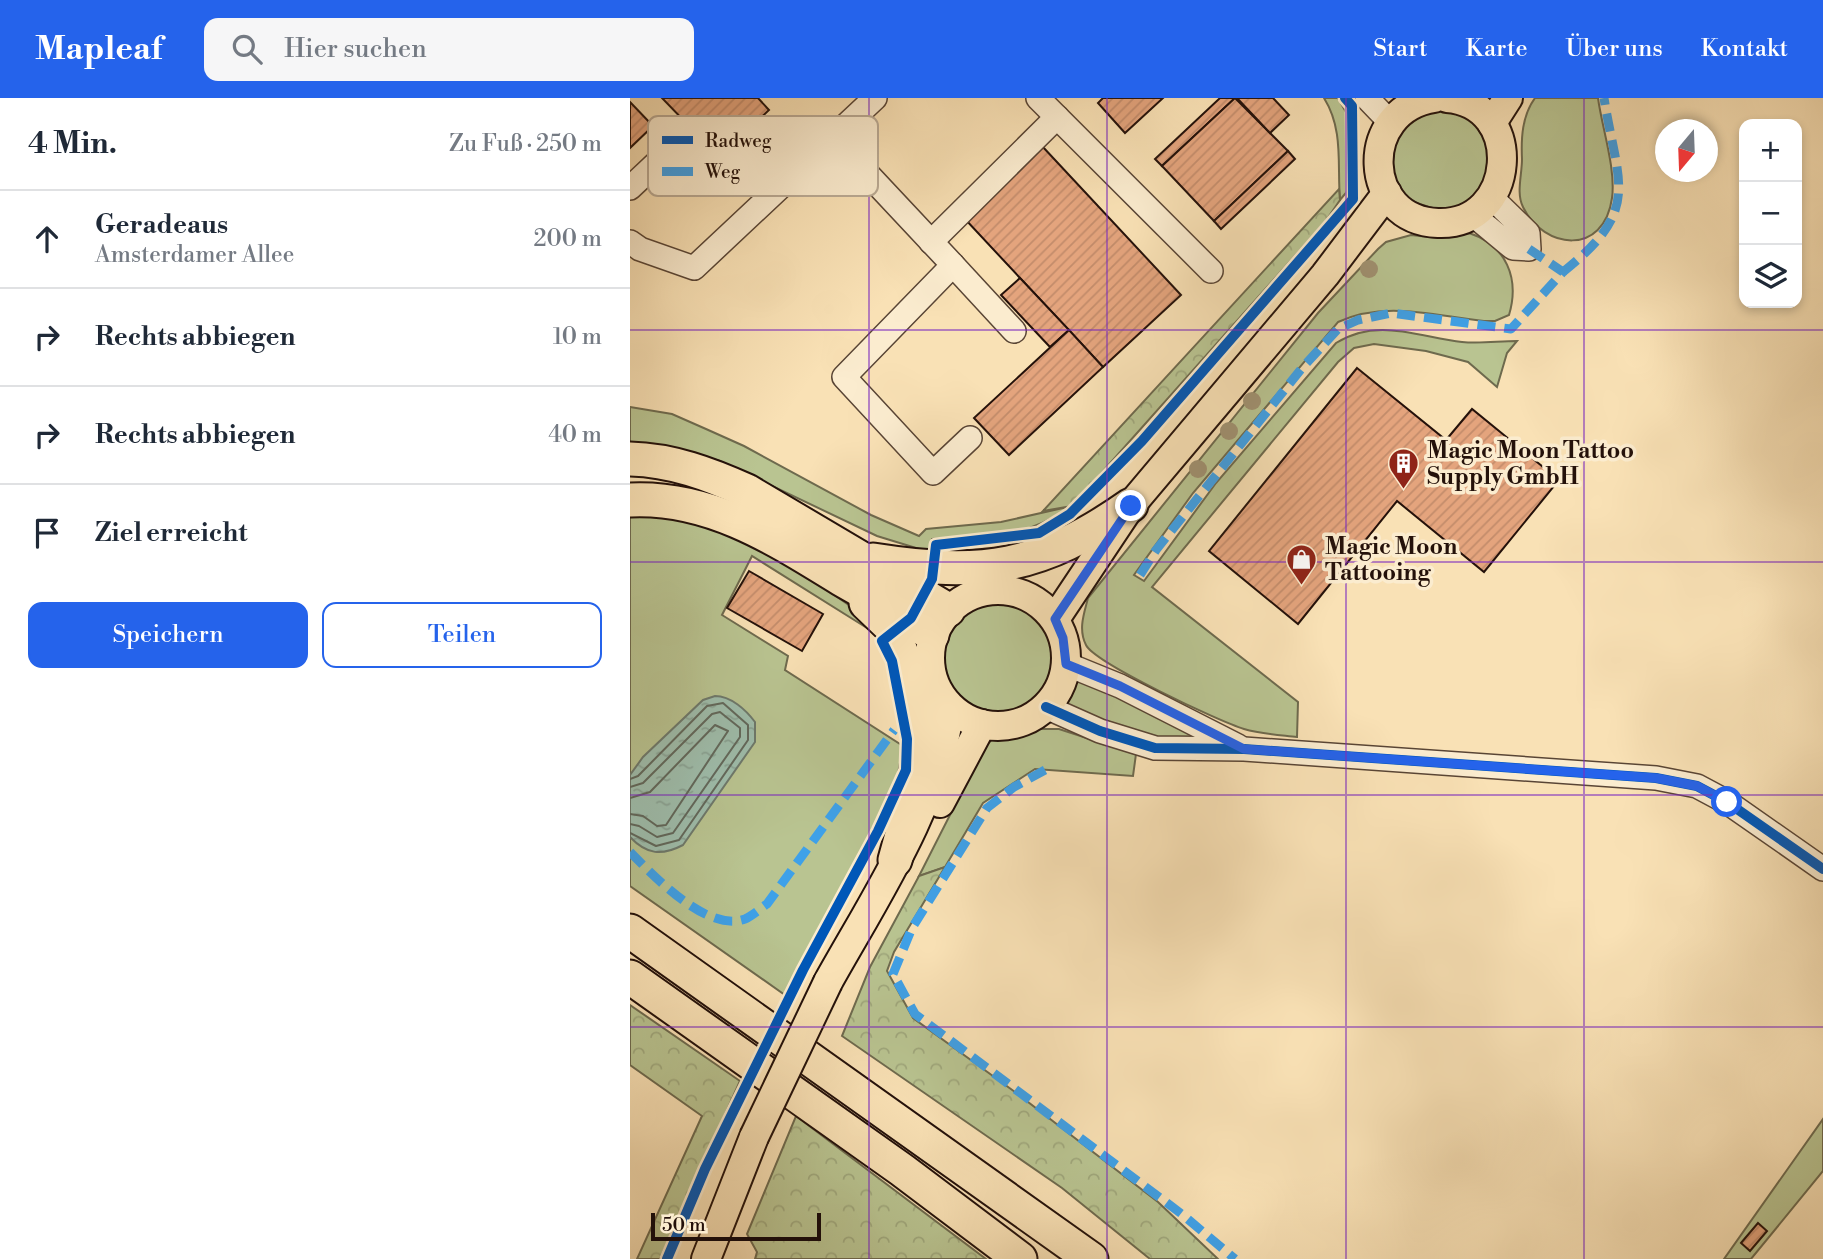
<!DOCTYPE html>
<html lang="de">
<head>
<meta charset="utf-8">
<style>
	:root { --surface:#fff; --page:#f6f6f7; --text:#1f2937; --muted:#747a83; --line:#e0e1e3; --accent:#2563eb }
	body { margin:0; font-family:"Libre Bodoni",serif; background:var(--page); color:var(--text) }
	.controls { position:absolute; right:21px; top:21px; display:grid; overflow:hidden; border-radius:14px; box-shadow:0 4px 10px #0003 }
	.controls button { width:63px; height:63px; display:grid; place-items:center; padding:0; border:0; border-bottom:2px solid var(--line); background:var(--surface); color:var(--text); font:35px sans-serif }
	.compass { position:absolute; left:1025px; top:21px; width:63px; height:63px; border-radius:50%; background:var(--surface); box-shadow:0 4px 10px #0003; rotate:199deg }
	.scale { position:absolute; left:21px; bottom:18px; width:170px; box-sizing:border-box; padding-left:7px; border:4px solid #24110a; border-top:0; font-size:19px; line-height:24px; white-space:nowrap; color:#24110a; -webkit-text-stroke:5px #fbeccf; paint-order:stroke }
	.stop { position:absolute; width:21px; height:21px; margin:-16px; border:5px solid #2563eb; border-radius:50%; background:#fff }
	.stop.end { background:#2563eb; border-color:#fff; box-shadow:0 2px 7px #0008 }
	.list { margin:0; padding:0; list-style:none }
	h2 { display:flex; justify-content:space-between; align-items:center; height:91px; margin:0; padding:0 28px; font-size:30px }
	h2 small { font-size:23px; font-weight:400; color:var(--muted) }
	.list li { display:grid; grid-template-columns:46px 1fr auto; gap:21px; align-items:center; box-sizing:border-box; height:98px; padding:0 28px; border-top:2px solid var(--line) }
	.list b { display:block; font-size:26px; white-space:nowrap }
	.list p { margin:0; font-size:23px; white-space:nowrap; color:var(--muted) }
	.list em { font-size:23px; font-style:normal; color:var(--muted) }
	.actions { display:flex; gap:14px; padding:21px 28px }
	.actions a { flex:1; padding:16px 0; border:2px solid var(--accent); border-radius:14px; text-align:center; font-size:24px; color:var(--accent) }
	.actions .main { background:var(--accent); color:#fff }
	.icon { flex:none; width:38px; height:38px; fill:none; stroke:currentColor; stroke-width:2; stroke-linecap:round; stroke-linejoin:round }
	.map { position:relative; flex:none; width:1193px; height:1161px; overflow:hidden }
	header { display:flex; align-items:center; gap:42px; box-sizing:border-box; height:98px; padding:0 35px; background:var(--accent); color:#fff }
	header strong { font-size:33px }
	nav { display:flex; gap:38px; margin-inline-start:auto; font-size:24px }
	.search { width:490px; height:63px; background:var(--page); display:flex; align-items:center; gap:18px; box-sizing:border-box; padding:0 24px; border-radius:14px; color:var(--muted); font-size:26px }
	main { display:flex }
	aside { flex:1; background:var(--surface) }
	.map>svg:first-child { display:block }
</style>
</head>
<body>
<header>
<strong>Mapleaf</strong>
<div class="search"><svg class="icon" aria-label="search" viewBox="0 0 24 24"><circle cx="10" cy="10" r="6"/><path d="M15 15l6 6"/></svg>Hier suchen</div>
<nav><a>Start</a><a>Karte</a><a>Über uns</a><a>Kontakt</a></nav>
</header>
<main>
<aside>
<h2>4 Min.<small>Zu Fuß · 250 m</small></h2>
<ul class="list">
<li><svg class="icon" aria-label="ahead" viewBox="0 0 24 24"><path d="M12 20V5M6 11l6-6 6 6"/></svg><div><b>Geradeaus</b><p>Amsterdamer Allee</p></div><em>200 m</em></li>
<li><svg class="icon" aria-label="right" viewBox="0 0 24 24"><path d="M7 20v-9h11M14 6l5 5-5 5"/></svg><div><b>Rechts abbiegen</b></div><em>10 m</em></li>
<li><svg class="icon" aria-label="right" viewBox="0 0 24 24"><path d="M7 20v-9h11M14 6l5 5-5 5"/></svg><div><b>Rechts abbiegen</b></div><em>40 m</em></li>
<li><svg class="icon" aria-label="arrive" viewBox="0 0 24 24"><path d="M6 21V4h12l-3 4 3 4H6"/></svg><div><b>Ziel erreicht</b></div></li>
</ul>
<div class="actions"><a class="main">Speichern</a><a>Teilen</a></div>
</aside>
<div class="map">
<svg width="1193" height="1161" viewBox="0 0 1193 1161">
	<defs>
		<pattern id="forest-crowns" width="20" height="18" patternUnits="userSpaceOnUse" patternTransform="scale(1.75)"><rect width="20" height="18" fill="#b9c491"/><path d="M2 6a3 3 0 1 1 6 0M12 15a3 3 0 1 1 6 0" fill="none" stroke="#9fa77c"/></pattern>
		<pattern id="water-ripples" width="26" height="14" patternUnits="userSpaceOnUse" patternTransform="scale(1.75)"><rect width="26" height="14" fill="#9ebead"/><path d="M2 4q2-2 4 0t4 0M15 11q2-2 4 0t4 0" fill="none" stroke="#88a294"/></pattern>
		<pattern id="building-hatch" width="6" height="6" patternUnits="userSpaceOnUse" patternTransform="scale(1.75)"><rect width="6" height="6" fill="#e4a47d"/><path d="M-1 1l2-2M0 6l6-6M5 7l2-2" fill="none" stroke="#c38c6b"/></pattern>
	</defs>
	<rect width="100%" height="100%" fill="#f9e1b5"/>
	<filter id="stains"><feTurbulence type="fractalNoise" baseFrequency=".00286" numOctaves="4"/><feColorMatrix values="0 0 0 0 .2 0 0 0 0 .09 0 0 0 0 .02 0 0 0 .5 -.17"/></filter>
	<radialGradient id="worn" r=".72"><stop offset=".6" stop-color="#630" stop-opacity="0"/><stop offset="1" stop-color="#630" stop-opacity=".3"/></radialGradient>
	<g fill="#b9c491" stroke="#6e6a4e" stroke-width="2">
		<path d="M 694,0 L 708,0 L 717,16 L 720,90 L 710,102 C 707,67 714,32 694,0 Z"/>
		<path d="M 905,0 L 968,0 C 972,30 986,71 982,100 C 974,158 914,152 893,109 C 886,95 892,77 892,61 C 891,40 892,18 905,0 Z"/>
		<path d="M 804,9 L 843,20 L 863,55 L 853,94 L 818,114 C 763,100 762,98 761,42 L 790,13 Z"/>
		<path d="M 839,135 C 876,147 890,180 879,217 L 865,223 L 854,223 C 805,218 755,202 708,224 L 563,395 L 504,477 L 514,483 L 586,385 L 706,245 C 747,219 789,239 832,244 C 850,246 869,243 887,243 L 877,255 L 867,289 L 838,264 L 796,253 L 744,246 L 724,250 L 708,264 L 522,489 L 668,604 L 667,639 C 650,637 631,636 614,631 C 590,624 465,565 456,547 C 448,531 454,516 458,500 L 688,215 L 748,151 L 756,144 L 781,137 L 808,140 Z"/>
		<path d="M 0,309 L 42,316 L 76,331 L 114,348 L 241,417 L 289,438 L 296,431 L 371,424 L 442,408 C 392,442 361,438 302,441 L 299,454 L 247,438 L 90,363 L 42,350 L 0,345 Z"/>
		<polygon points="24,414 111,439 184,483 239,521 237,530 122,458 92,517 158,558 155,572 273,648 268,676 248,722 155,897 0,788 0,417"/>
		<circle cx="368" cy="560" r="56"/>
		<polygon points="449,581 581,642 526,640 498,634 434,606"/>
		<polygon points="406,631 429,631 506,656 503,678 405,671 353,705 315,769 289,778 355,648 365,639"/>
		<polygon points="1193,1021 1193,1073 1121,1161 1094,1161"/>
	</g>
	<g fill="url(#forest-crowns)" stroke="#6e6a4e" stroke-width="2">
		<polygon points="709,91 710,102 695,124 442,408 413,413"/>
		<polygon points="315,769 264,854 257,873 283,920 385,994 528,1104 588,1161 520,1161 432,1090 212,938 240,869 289,778"/>
		<polygon points="0,907 110,983 30,1161 7,1161 72,1018 0,967"/>
		<polygon points="166,1018 356,1161 125,1161 127,1154 117,1136"/>
	</g>
	<path fill="url(#water-ripples)" stroke="#6d796c" stroke-width="2" d="M 85,598 C 101,598 116,612 125,624 L 125,644 L 53,747 C 32,758 17,757 0,739 L 0,677 L 13,659 L 73,602 Z"/>
	<g fill="none" stroke-linecap="round" stroke-linejoin="round">
		<g stroke="#61685c" stroke-width="2">
			<polyline points="0,681 8,678 77,608 93,605 118,627 118,642 49,742 26,748 0,735"/>
			<polyline points="0,689 13,685 82,616 90,614 110,630 110,639 43,735 27,739 9,728 0,726"/>
			<polyline points="0,700 20,694 85,627 98,633 36,727 27,728 13,718 0,716"/>
		</g>
	</g>
	<g fill="url(#building-hatch)" stroke="#24110a" stroke-width="2">
		<polygon points="32,0 128,0 139,12 119,31 125,38 112,50 106,44 90,60"/>
		<polygon points="473,0 533,0 495,35 468,5"/>
		<polygon points="590,0 605,0 532,68 525,61"/>
		<polygon points="605,0 658,53 584,123 532,68"/>
		<polygon points="607,0 643,0 659,17 640,35"/>
		<polygon points="0,4 23,28 0,50"/>
		<polygon points="412,48 551,197 473,269 335,121"/>
		<polygon points="658,53 665,61 591,131 584,123"/>
		<polygon points="390,180 439,232 420,249 371,197"/>
		<polygon points="439,232 473,269 379,357 344,320"/>
		<polygon points="727,270 816,342 842,311 929,382 854,474 767,403 668,526 579,453"/>
		<polygon points="119,473 193,516 172,553 97,510"/>
		<polygon points="1128,1125 1137,1133 1120,1153 1111,1145"/>
	</g>
	<g fill="none" stroke-linecap="round" stroke-linejoin="round">
		<defs>
			<g id="minor">
				<polyline points="408,0 581,173"/>
				<polyline points="737,0 760,24"/>
				<polyline points="203,39 323,167 214,279 303,375 340,340"/>
				<polyline points="0,90 34,58"/>
				<polyline points="843,117 883,150 899,151 898,135 862,100"/>
				<polyline points="0,144 10,151 64,170 245,0"/>
				<polyline points="301,144 427,19"/>
				<polyline points="323,167 384,233"/>
				<polyline points="436,566 490,588 608,648"/>
				<polyline points="416,609 470,633 525,650 614,651 1026,680 1067,688 1097,704 1193,771"/>
			</g>
			<g id="major">
				<path d="M 804,0 C 727,12 732,123 808,125 C 887,128 896,6 817,0"/>
				<polyline points="862,25 878,0"/>
				<circle cx="368" cy="560" r="68"/>
				<polyline points="425,521 501,407 695,177 757,95"/>
				<polyline points="310,705 352,626"/>
				<path d="M 198,884 C 246,798 307,708 320,610"/>
				<polyline points="76,1161 124,1039"/>
			</g>
			<g id="highway">
				<path d="M 0,361 C 42,362 79,376 117,393 L 318,512"/>
				<path d="M 0,402 C 80,398 146,441 211,481 C 242,499 274,515 302,537"/>
				<path d="M 243,462 C 352,479 410,471 501,407"/>
				<polyline points="236,505 261,529 281,578 291,618 290,672 265,762"/>
				<polyline points="0,833 461,1161"/>
				<polyline points="0,879 272,1072 390,1161"/>
			</g>
		</defs>
		<use href="#minor" stroke="#594535" stroke-width="26"/>
		<use href="#major" stroke="#24110a" stroke-width="32"/>
		<use href="#highway" stroke="#24110a" stroke-width="37"/>
		<use href="#minor" stroke="#fbeccf" stroke-width="23"/>
		<use href="#major" stroke="#f9e1b5" stroke-width="28"/>
		<use href="#highway" stroke="#f9e1b5" stroke-width="33"/>
		<defs>
			<polyline id="major-bridge" points="124,1039 198,884"/>
		</defs>
		<use href="#major-bridge" stroke="#24110a" stroke-width="32" stroke-linecap="butt"/>
		<use href="#major-bridge" stroke="#f9e1b5" stroke-width="28"/>
		<g stroke="#3ea1e9" stroke-width="9" stroke-dasharray="18 9" stroke-linecap="butt">
			<path d="M 933,174 C 1012,111 988,88 974,0"/>
			<polyline points="510,477 526,452 672,270 708,231 728,222 761,215 881,231 933,174 899,151"/>
			<polyline points="415,672 384,689 357,710 282,830 263,876 285,916 553,1117 605,1161"/>
			<path d="M 0,754 C 24,778 77,835 115,821 C 122,818 131,810 137,806 L 264,632"/>
		</g>
		<defs>
			<g id="cycleway">
				<polyline points="416,609 470,633 525,650 614,651 1026,680 1067,688 1097,704 1193,771"/>
				<polyline points="37,1161 75,1071 173,872 248,733 276,672 277,641 262,563 252,543 281,520 302,481 306,447 409,435 440,416 512,343 723,101 722,8 715,0"/>
			</g>
		</defs>
		<use href="#cycleway" stroke="#fbeccf" stroke-width="15"/>
		<use href="#cycleway" stroke="#0057b8" stroke-width="10"/>
	</g>
	<g fill="#a09171">
		<circle cx="739" cy="171" r="9"/>
		<circle cx="622" cy="303" r="9"/>
		<circle cx="599" cy="333" r="9"/>
		<circle cx="568" cy="371" r="9"/>
	</g>
	<g fill="none" stroke-linecap="round" stroke-linejoin="round">
		<polyline stroke="#2563eb" stroke-width="9" points="501,408 425,521 433,540 436,566 490,588 614,651 1026,680 1067,688 1097,704"/>
	</g>
	<path fill="none" stroke="#7b2cbf" stroke-width="2" stroke-opacity="0.55" d="M 239,0 L 239,1161M 477,0 L 477,1161M 716,0 L 716,1161M 954,0 L 954,1161M 0,232 L 1193,232M 0,464 L 1193,464M 0,697 L 1193,697M 0,929 L 1193,929"/>
	<defs>
		<symbol id="building-pin" viewBox="-11 -11 22 30"><path d="M0 17L-7.5 6A9.5 9.5 0 1 1 7.5 6Z" fill="#8f2418" stroke="#fbeccf"/><path d="M-4-6H4V6H1V3H-1V6H-4ZM-2.5-4.3h1.7v1.8h-1.7ZM.8-4.3h1.7v1.8H.8ZM-2.5-1h1.7V.8h-1.7ZM.8-1h1.7V.8H.8Z" fill="#fff"/></symbol>
		<symbol id="shop-pin" viewBox="-11 -11 22 30"><path d="M0 17L-7.5 6A9.5 9.5 0 1 1 7.5 6Z" fill="#8f2418" stroke="#fbeccf"/><path d="M-5-2.5h2.3a2.7 3.5 0 0 1 5.4 0H5L5.5 6h-11ZM-1.5-2.5h3a1.5 2.3 0 0 0-3 0Z" fill="#fff"/></symbol>
	</defs>
	<g fill-rule="evenodd">
		<use href="#building-pin" x="756" y="348" width="35" height="47"/>
		<use href="#shop-pin" x="654" y="444" width="35" height="47"/>
	</g>
	<g text-anchor="middle" dominant-baseline="central" stroke-width="7" stroke-linejoin="round" paint-order="stroke">
		<g font-size="23" font-weight="bold" fill="#24110a" stroke="#fbeccf" text-anchor="start">
			<text x="797" y="353">Magic Moon Tattoo<tspan x="797" dy="26">Supply GmbH</tspan></text>
			<text x="695" y="449">Magic Moon<tspan x="695" dy="26">Tattooing</tspan></text>
		</g>
	</g>
	<rect x="18" y="18" width="230" height="80" rx="10" fill="#fbeccf" stroke="#baaa94" stroke-width="2"/>
	<rect x="32" y="38" width="31" height="8" fill="#0057b8"/>
	<rect x="32" y="69" width="31" height="9" fill="#3ea1e9"/>
	<g font-size="19" fill="#24110a">
		<text x="75" y="49">Radweg</text>
		<text x="75" y="80">Weg</text>
	</g>
	<rect width="100%" height="100%" filter="url(#stains)"/>
	<rect width="100%" height="100%" fill="url(#worn)"/>
</svg>
<div class="controls">
<button>+</button>
<button>−</button>
<button><svg class="icon" aria-label="layers" viewBox="0 0 24 24"><path d="M12 4l9 5-9 5-9-5zM3 14l9 5 9-5"/></svg></button>
</div>
<svg class="compass" viewBox="-18 -18 36 36"><path d="M0-13l5 13h-10z" fill="#e53935"/><path d="M0 13l5-13h-10z" fill="#747a83"/></svg>
<div class="scale">50 m</div>
<div class="stop" style="left:1097px;top:704px"></div>
<div class="stop end" style="left:501px;top:408px"></div>
</div>
</main>
</body>
</html>
